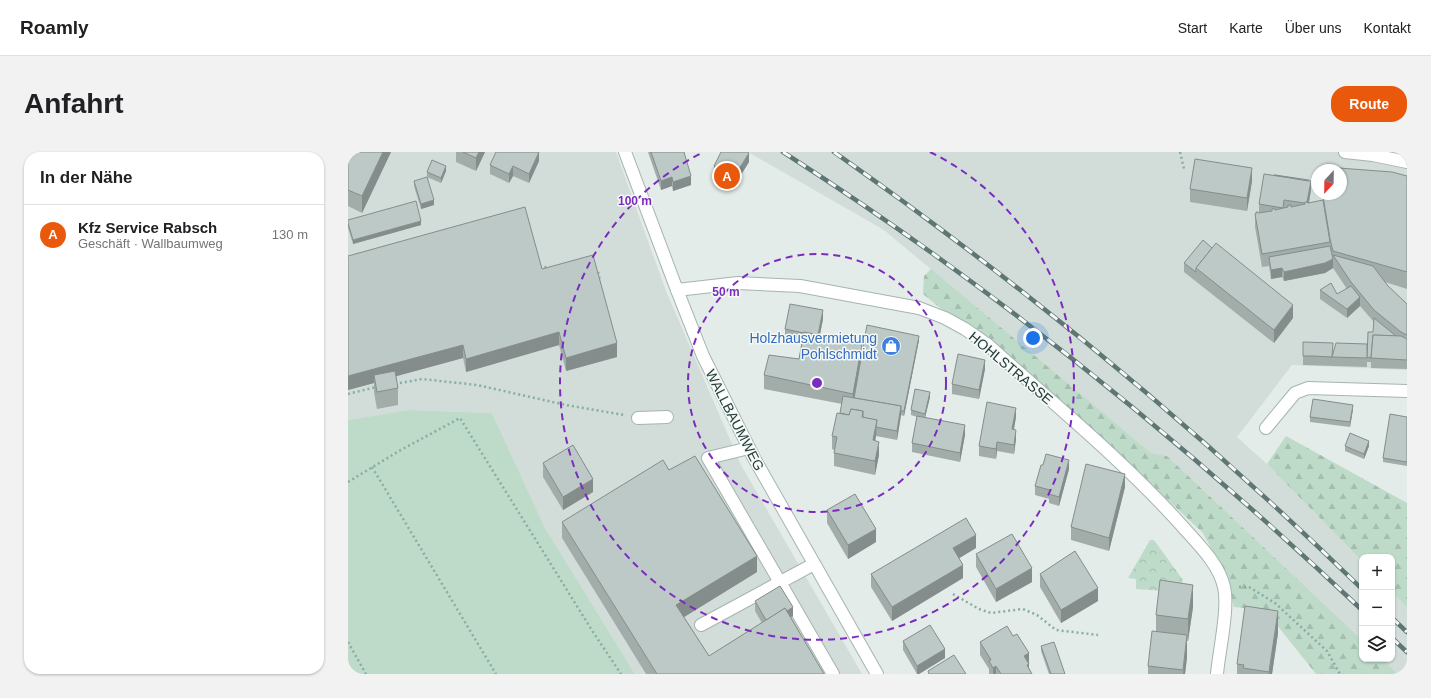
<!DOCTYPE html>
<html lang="de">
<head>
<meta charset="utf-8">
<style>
	:root { --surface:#fff; --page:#f2f2f2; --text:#202124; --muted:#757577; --line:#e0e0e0; --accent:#ea580c }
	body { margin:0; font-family:Arial,sans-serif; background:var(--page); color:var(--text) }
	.controls { position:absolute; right:12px; bottom:12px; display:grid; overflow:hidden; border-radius:8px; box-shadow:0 1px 3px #0004 }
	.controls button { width:36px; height:36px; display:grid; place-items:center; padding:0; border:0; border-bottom:1px solid var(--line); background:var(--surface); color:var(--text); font:20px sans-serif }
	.compass { position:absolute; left:963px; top:12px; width:36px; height:36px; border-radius:50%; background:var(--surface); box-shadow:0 1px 3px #0004; rotate:202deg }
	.you { position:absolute; left:685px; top:186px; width:14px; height:14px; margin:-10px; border:3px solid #fff; border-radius:50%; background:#1a73e8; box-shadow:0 0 0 6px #1a73e833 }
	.badge { display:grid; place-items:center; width:26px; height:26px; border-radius:50%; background:var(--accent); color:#fff; font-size:13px; font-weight:700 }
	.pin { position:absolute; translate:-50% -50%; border:2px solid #fff; box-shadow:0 1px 4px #0006 }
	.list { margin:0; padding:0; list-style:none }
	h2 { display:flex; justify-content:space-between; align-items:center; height:52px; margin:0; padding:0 16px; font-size:17px }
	h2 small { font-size:13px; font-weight:400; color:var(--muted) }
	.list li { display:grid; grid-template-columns:26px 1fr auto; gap:12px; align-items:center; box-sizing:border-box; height:60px; padding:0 16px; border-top:1px solid var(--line) }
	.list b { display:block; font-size:15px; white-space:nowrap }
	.list p { margin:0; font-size:13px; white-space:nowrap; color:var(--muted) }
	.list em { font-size:13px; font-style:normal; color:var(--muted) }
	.icon { flex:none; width:22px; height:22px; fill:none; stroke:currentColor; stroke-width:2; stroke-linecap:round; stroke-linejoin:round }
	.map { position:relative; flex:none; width:1059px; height:522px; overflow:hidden; border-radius:16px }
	header { display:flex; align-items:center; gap:24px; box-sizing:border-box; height:56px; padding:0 20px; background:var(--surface); border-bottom:1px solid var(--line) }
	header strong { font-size:19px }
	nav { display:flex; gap:22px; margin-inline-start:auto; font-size:14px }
	.intro { display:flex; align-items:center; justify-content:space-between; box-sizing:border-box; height:96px; padding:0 24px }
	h1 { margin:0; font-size:28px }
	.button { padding:10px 18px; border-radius:16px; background:var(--accent); color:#fff; font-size:14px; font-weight:700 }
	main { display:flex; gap:24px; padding:0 24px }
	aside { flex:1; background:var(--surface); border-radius:16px; box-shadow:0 1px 3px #0004 }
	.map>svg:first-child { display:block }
</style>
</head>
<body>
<header>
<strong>Roamly</strong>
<nav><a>Start</a><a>Karte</a><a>Über uns</a><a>Kontakt</a></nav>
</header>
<div class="intro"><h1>Anfahrt</h1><a class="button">Route</a></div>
<main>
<aside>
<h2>In der Nähe<small></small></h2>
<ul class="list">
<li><span class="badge">A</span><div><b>Kfz Service Rabsch</b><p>Geschäft · Wallbaumweg</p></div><em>130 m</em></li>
</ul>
</aside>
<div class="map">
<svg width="1059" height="522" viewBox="0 0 1059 522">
	<defs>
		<pattern id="forest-firs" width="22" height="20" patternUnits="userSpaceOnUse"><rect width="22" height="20" fill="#bedbca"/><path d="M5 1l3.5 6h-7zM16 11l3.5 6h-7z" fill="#a3bdae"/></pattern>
		<pattern id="park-crowns" width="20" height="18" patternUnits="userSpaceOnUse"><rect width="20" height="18" fill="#bedbca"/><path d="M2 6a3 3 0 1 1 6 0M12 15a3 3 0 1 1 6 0" fill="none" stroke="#a3bdae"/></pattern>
	</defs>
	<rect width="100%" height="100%" fill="#e3ece9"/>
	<g fill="#d2dcd8" fill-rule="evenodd">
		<polygon points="0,0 268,0 318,139 393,313 514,522 287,522 197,376 144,261 60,258 0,268"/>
		<path d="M 400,0 L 1059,0 L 1059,218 L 944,213 L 889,285 L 919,312 L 1014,409 L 1014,488 L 819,304 L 803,301 L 536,78 ZM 969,18 L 993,18 L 993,42 L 969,42 Z"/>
		<polygon points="1044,440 1059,455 1059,522 1050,522 1035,507 1044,507"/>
	</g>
	<g fill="url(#forest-firs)">
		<polygon points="583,117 803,301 819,304 1014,488 1014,507 1035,507 1050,522 968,522 917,458 886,455 878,424 855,381 794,324 679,227 575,142 576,124"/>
		<polygon points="938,284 1059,351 1059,455 1044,440 1044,405 1014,405 1014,409 919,312"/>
	</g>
	<polygon fill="url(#park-crowns)" points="802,388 806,388 835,428 831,440 788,437 788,427 780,426"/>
	<polygon fill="#bedbca" points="60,258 144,261 197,376 287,522 0,522 0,268"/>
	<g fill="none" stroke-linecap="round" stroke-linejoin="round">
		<defs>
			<g id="minor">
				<polyline points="277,0 329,138 355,204 406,306 529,522"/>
				<polyline points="997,0 1025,3 1059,10"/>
				<path d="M 329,138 L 390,131 L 452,134 L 571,156 L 597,166 L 617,177 L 640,193 C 707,253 776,309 835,375 C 850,392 871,412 876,435 C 881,456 871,499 869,522"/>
				<polyline points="290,266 319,265"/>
				<polyline points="918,276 947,241 960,236 1059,239"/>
				<polyline points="401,296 360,306 485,522"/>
				<polyline points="353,473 466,412"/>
			</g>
		</defs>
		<use href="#minor" stroke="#a6b4b1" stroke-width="14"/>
		<g stroke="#86ada6" stroke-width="2.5" stroke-dasharray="2 3" stroke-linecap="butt">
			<polyline points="832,0 836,17"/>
			<polyline points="193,119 199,114 196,119"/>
			<polyline points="250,120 252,129"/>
			<polyline points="47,232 74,227 129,233 218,253 276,263"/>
			<polyline points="0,242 28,235"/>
			<polyline points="24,315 148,522"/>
			<polyline points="0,330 51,299 112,266 245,480 273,522"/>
			<polyline points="891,435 901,435 927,451 979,499 992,522"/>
			<polyline points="605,442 631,457 643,461 675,457 689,463 708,478 750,483"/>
			<polyline points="0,490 18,522"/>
		</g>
		<use href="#minor" stroke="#fff" stroke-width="12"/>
		<defs>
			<g id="rail">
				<path d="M 435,0 C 643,133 835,289 1014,458"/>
				<path d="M 486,0 C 673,131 850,277 1014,437"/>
				<polyline points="1044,466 1059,480"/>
				<polyline points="1044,486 1059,500"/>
			</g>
		</defs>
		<use href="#rail" stroke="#5f7774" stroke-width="4.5"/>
		<use href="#rail" stroke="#f4f9f7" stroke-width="3" stroke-dasharray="9" stroke-linecap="butt"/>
	</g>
	<g fill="#a2adaa">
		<polygon points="0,0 43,0 14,61 0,54"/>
		<polygon points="108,0 137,0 128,19 108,10"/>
		<polygon points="300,0 336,0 343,33 325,39 324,34 313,38"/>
		<polygon points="191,9 181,31 165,24 161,31 142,22 142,13"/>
		<polygon points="401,10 386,34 366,23 366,14"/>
		<polygon points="978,15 1059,24 1059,137 1037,130 1040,134 1059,152 1059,217 1023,216 1023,210 1019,210 1019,215 955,213 955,190 985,203 1019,192 1025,180 1026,170 1012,154 999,166 972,147 972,138 989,142 999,137 985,116 977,121 936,129 934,125 923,127 921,114 914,115 907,75 907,62 911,61 911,52 963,38 961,51 975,48 975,44 979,43 979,42 993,42 993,18 978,18"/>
		<polygon points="98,19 93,31 79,25 79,20"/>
		<polygon points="66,29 86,53 73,57 66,34"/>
		<polygon points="904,29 899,59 842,50 842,37"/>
		<polygon points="0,68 73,73 5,92 0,76"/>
		<polygon points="836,111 945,166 926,191 836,120"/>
		<polygon points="194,117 269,205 218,219 211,193 118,220 115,206 48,224 50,236 50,253 29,257 26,240 26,231 0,238"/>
		<polygon points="475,167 472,183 514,202 571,188 556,264 553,263 549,288 528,284 527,289 531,303 527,323 486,314 486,298 484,297 484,284 492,261 494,252 416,237 416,223 451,207 454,190 437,187 437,177"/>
		<polygon points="637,217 631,247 604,242 604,232"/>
		<polygon points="582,245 577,265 617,283 612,310 564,300 564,291 569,265 563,263 563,258"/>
		<polygon points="1005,257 1002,275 962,270 962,265"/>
		<polygon points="668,265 666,278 668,287 666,302 649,299 648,307 631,304 631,294"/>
		<polygon points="1059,265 1059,314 1035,310 1035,306"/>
		<polygon points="997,294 1021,294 1016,307 997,299"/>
		<polygon points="195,311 245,340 215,358 195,325"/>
		<polygon points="721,317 711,354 701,351 701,347 687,343 687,334"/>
		<polygon points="321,318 409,420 336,465 361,504 414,471 407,459 407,449 445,464 443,465 476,522 298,522 214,386 214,370"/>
		<polygon points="777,335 761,399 723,388 723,375"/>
		<polygon points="479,358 528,390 500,407 479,371"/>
		<polygon points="628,396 611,406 615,426 544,469 523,435 523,422"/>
		<polygon points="628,402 684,430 648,450 628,415"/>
		<polygon points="692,422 750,449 713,471 692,435"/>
		<polygon points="845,455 840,489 839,489 839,505 837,522 800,522 800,514 808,479 808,463"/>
		<polygon points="930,481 924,522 889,522 889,512"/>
		<polygon points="555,489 597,506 571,522 569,522 555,498"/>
		<polygon points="632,490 681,511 681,517 684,522 641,522 641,517 632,503"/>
		<polygon points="693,494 717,522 701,522 693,499"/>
	</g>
	<g fill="#848d8b">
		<polygon points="35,0 43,0 14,61 14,44"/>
		<polygon points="131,0 137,0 128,19 128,6"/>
		<polygon points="191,0 191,9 181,31 181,22"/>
		<polygon points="401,1 401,10 386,34 386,25"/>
		<polygon points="98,14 98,19 93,31 93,26"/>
		<polygon points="165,14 165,24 161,31 161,22"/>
		<polygon points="904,16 904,29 899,59 899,46"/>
		<polygon points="343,24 343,33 325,39 325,30"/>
		<polygon points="324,25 324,34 313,38 313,29"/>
		<polygon points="963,29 963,38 959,60 959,51"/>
		<polygon points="86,48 86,53 73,57 73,52"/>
		<polygon points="73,69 73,73 5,92 5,88"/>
		<polygon points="985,107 985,116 977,121 936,129 936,120"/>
		<polygon points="934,116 934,125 923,127 923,118"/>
		<polygon points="1012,145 1012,154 999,166 999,157"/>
		<polygon points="945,153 945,166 926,191 926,178"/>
		<polygon points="475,158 475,167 469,196 469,187"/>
		<polygon points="211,180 211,193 118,220 118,207"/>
		<polygon points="571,184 571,188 556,264 556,259"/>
		<polygon points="269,191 269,205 218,219 218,206"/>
		<polygon points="514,192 514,205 505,250 505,242"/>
		<polygon points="115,193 115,206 27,230 26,223 26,231 0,238 0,224"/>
		<polygon points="637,208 637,217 631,247 631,238"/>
		<polygon points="582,240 582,245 577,266 577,262"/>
		<polygon points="1005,253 1005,257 1002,275 1002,270"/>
		<polygon points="553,254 553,263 549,288 549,279"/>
		<polygon points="668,256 668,265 664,286 664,277"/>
		<polygon points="529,268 528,284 525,302 525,288"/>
		<polygon points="617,273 617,283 612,310 612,301"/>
		<polygon points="668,278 668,287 666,302 666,293"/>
		<polygon points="1021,289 1021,294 1016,307 1016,302"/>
		<polygon points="531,290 531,303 527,323 527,309"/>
		<polygon points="649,290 649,299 648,307 648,297"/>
		<polygon points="721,308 721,317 711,354 711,345"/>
		<polygon points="777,322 777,335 761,399 761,386"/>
		<polygon points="245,327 245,340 215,358 215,345"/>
		<polygon points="528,377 528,390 500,407 500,393"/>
		<polygon points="628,383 628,396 605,410 605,396"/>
		<polygon points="409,404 409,420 328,470 328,453"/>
		<polygon points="615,413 615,426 544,469 544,455"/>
		<polygon points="684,416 684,430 648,450 648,437"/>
		<polygon points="845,433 845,455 840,489 840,467"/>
		<polygon points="750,436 750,449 713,471 713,458"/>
		<polygon points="445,455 445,464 420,479 420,470"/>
		<polygon points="930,459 930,481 924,522 921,522"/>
		<polygon points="839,483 839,505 837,522 835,522"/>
		<polygon points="597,497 597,506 571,522 569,522 569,514"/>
		<polygon points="681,501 681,522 676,504"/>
		<polygon points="648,514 648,522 645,522 645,516"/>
	</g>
	<g fill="#bcc9c6" stroke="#848d8b">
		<polygon points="0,0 35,0 14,44 0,38"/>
		<polygon points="115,0 131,0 128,6"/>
		<polygon points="148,0 191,0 181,22 165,14 161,22 142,13"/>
		<polygon points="303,0 336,0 343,24 325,30 324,25 313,29"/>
		<polygon points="373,0 399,0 401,1 386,25 366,14"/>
		<polygon points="847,7 904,16 899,46 842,37"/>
		<polygon points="84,8 98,14 93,26 79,20"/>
		<polygon points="978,15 1044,20 1059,24 1059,120 985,99 982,87 975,44 981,42 993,42 993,18 978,18"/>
		<polygon points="916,22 963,29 959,50 957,51 936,48 935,56 911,52"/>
		<polygon points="927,23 961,28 960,29 926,23"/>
		<polygon points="79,25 86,48 73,52 66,29"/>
		<polygon points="975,48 982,90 914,102 907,62 908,62 908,60 910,60 910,61 924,59 924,57 926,56 927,58 940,55 940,53 943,53 943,55 957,52 957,50 959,50 960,51"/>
		<polygon points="68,49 73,69 5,88 0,71 0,68"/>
		<polygon points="177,55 194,117 245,103 269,191 218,206 211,180 118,207 115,193 0,224 0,104"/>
		<polygon points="855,88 864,96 848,116 848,120 836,111"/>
		<polygon points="868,91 945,153 926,178 848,116"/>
		<polygon points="982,94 985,107 977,111 936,120 934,116 923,118 921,105"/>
		<polygon points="985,103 1025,114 1040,134 1059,152 1059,183 1053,180 1026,158 1003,130"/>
		<polygon points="983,131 989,142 1003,134 1012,145 999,157 972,138"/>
		<polygon points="442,152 475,158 470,183 456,180 456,181 437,177"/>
		<polygon points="1026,166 1048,184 1025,183 1023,206 1019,205 1020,180 1025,180"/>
		<polygon points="519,173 571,184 556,259 553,259 553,254 506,246"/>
		<polygon points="456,180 514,192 505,242 416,223 421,203 451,207"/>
		<polygon points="1025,183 1053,184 1059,187 1059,208 1023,206"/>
		<polygon points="955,190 985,191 984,205 988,191 1019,192 1019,206 984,205 964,204 955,204"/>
		<polygon points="610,202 637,208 631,238 604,232"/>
		<polygon points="47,219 50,236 29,240 26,223"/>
		<polygon points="567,237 582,240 577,262 563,258"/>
		<polygon points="495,244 553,254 549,279 528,275 529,268 515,266 515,259 503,257 501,263 492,261"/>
		<polygon points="965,247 1005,253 1002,270 962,265"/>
		<polygon points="639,250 668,256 664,277 668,278 666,293 649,290 648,297 631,294"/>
		<polygon points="503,257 515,259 514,265 529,268 525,288 531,290 527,309 486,301 489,285 484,284 489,261 501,263"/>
		<polygon points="1042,262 1059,265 1059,310 1035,306"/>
		<polygon points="569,264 617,273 612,301 564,291"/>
		<polygon points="1002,281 1021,289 1016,302 997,294"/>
		<polygon points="225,293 245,327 215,345 195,311"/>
		<polygon points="698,302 721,308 711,345 701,342 702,338 687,334 693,313 695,313"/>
		<polygon points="347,304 409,404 328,453 361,504 437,456 476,522 309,522 214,370 315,308 321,318"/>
		<polygon points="738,312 777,322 761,386 723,375"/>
		<polygon points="507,342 528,377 500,393 479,358"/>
		<polygon points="618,366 628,383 605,396 615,413 544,455 523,422"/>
		<polygon points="664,382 684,416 648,437 628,402"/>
		<polygon points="727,399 750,436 713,458 692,422"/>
		<polygon points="812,428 845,433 840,467 808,463"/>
		<polygon points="432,434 445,455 439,459 437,456 418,468 407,449"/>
		<polygon points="897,454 930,459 921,520 895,516 896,513 889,512"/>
		<polygon points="582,473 597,497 569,514 555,489"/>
		<polygon points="659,474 665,484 669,482 681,501 676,504 681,512 679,513 684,522 653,522 648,514 645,516 641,509 643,508 632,490"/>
		<polygon points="804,479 839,483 835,518 800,514"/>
		<polygon points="706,490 717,522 703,522 693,494"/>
		<polygon points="606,503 618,522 581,522 580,519"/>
	</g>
	<g fill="none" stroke="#7b2cbf" stroke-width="2" stroke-dasharray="7 5">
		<circle cx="469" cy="231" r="129"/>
		<path d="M582 0A257 257 0 1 1 356 0"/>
	</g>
	<defs>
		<symbol id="shop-disc" viewBox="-11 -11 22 22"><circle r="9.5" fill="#3f7fe0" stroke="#f4f9f7"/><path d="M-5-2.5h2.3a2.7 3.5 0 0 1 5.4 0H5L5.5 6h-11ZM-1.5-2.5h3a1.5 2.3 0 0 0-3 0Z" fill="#fff"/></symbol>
	</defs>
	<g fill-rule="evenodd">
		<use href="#shop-disc" x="532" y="183" width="22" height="22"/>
	</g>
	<g text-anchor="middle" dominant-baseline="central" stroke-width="3" stroke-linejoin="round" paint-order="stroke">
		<g font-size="14" fill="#366cbe" stroke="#f4f9f7" text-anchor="end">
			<text x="529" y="186">Holzhausvermietung<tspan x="529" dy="16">Pohlschmidt</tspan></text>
		</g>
		<g font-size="14" fill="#243c39" stroke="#f4f9f7">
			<text transform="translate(663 216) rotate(40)">HOHLSTRASSE</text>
			<text transform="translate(387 268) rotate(63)">WALLBAUMWEG</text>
		</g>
	</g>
	<circle cx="469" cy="231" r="6" fill="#7b2cbf" stroke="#f4f9f7" stroke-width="2"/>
	<g font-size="12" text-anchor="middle" font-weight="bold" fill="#7b2cbf" stroke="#f4f9f7" stroke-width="3" stroke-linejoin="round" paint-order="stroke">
		<text x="287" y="53">100 m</text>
		<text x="378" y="144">50 m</text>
	</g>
</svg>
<div class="controls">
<button>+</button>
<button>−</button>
<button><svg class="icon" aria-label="layers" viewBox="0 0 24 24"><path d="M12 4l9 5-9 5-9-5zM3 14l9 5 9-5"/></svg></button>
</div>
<svg class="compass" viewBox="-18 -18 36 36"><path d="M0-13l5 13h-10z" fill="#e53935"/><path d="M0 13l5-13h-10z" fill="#757577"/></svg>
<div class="you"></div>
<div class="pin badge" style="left:379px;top:24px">A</div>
</div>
</main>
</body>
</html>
